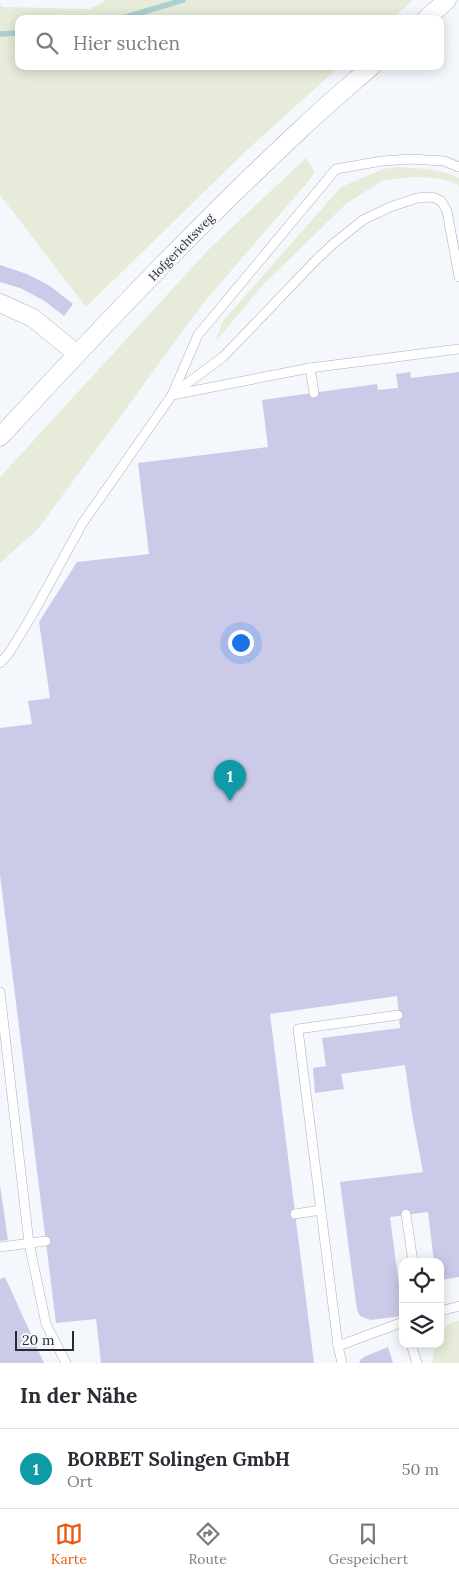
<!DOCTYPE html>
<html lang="de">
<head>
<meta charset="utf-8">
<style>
	:root { --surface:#fff; --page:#f7f7f7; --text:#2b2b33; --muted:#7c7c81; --line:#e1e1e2; --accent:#ea580c }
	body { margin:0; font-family:Lora,serif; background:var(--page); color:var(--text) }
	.controls { position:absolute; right:15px; bottom:15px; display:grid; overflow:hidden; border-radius:10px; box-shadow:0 2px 12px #0003 }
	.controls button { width:45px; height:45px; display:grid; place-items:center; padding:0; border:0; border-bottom:1px solid var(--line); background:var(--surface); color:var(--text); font:25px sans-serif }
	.scale { position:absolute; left:15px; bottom:12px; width:59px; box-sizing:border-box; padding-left:5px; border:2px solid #282a2c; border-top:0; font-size:14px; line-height:18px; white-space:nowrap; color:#282a2c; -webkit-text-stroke:4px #f4f8fc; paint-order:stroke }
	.you { position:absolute; left:240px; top:642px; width:18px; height:18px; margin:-12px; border:4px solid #fff; border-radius:50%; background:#1a73e8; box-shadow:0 0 0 8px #1a73e833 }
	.badge { display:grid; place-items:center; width:32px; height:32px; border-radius:50%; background:var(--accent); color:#fff; font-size:16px; font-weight:700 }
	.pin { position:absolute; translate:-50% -41px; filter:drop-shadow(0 1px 2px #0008) }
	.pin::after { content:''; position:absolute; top:26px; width:18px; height:15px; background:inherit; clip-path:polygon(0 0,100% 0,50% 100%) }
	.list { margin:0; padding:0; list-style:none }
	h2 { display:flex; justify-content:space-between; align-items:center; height:65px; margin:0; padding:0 20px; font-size:21px }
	h2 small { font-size:16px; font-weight:400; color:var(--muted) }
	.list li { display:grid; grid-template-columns:32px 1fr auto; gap:15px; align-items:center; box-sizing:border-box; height:80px; padding:0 20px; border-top:1px solid var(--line) }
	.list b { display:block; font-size:19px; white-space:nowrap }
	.list p { margin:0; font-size:16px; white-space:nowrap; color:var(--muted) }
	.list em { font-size:16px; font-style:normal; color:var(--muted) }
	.icon { flex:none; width:28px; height:28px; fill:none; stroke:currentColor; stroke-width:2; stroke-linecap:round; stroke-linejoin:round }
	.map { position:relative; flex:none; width:459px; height:1363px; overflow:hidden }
	.search { position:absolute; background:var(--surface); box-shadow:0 2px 12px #0003; left:15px; right:15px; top:15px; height:55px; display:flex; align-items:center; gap:12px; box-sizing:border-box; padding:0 18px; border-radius:10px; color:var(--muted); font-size:19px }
	.sheet { height:145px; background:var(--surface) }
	nav { display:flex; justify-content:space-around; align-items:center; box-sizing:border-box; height:70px; border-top:1px solid var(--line); background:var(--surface); font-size:14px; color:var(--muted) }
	nav a { display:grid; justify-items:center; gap:2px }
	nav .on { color:var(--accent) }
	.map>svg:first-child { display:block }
</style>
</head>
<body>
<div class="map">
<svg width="459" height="1363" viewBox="0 0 459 1363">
	<rect width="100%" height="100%" fill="#f4f8fc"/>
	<g fill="#e6ecd9">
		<polygon points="106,0 413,0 392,19 19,19 19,66 340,66 245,152 86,307 0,195 0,2 2,7 90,9"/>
		<polygon points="306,158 315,172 306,184 204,302 38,529 0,563 0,477 210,248"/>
		<path d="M 398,167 C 418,168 441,169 459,178 L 459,188 L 458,185 L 450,181 L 434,178 L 415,177 L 384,180 L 347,203 L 261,287 L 216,341 L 223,321 L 341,187 L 383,169 Z"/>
		<path d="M 455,1321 L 459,1321 L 459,1363 L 432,1363 L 435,1346 L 440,1344 C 440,1332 444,1326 455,1321 Z"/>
	</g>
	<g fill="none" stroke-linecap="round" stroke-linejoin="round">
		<g stroke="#aad1d1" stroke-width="5.5">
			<polyline points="119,19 183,0"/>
			<polyline points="0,34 19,33"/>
		</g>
	</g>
	<g fill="#cbcbe9">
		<polygon points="0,265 27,274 50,286 73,304 64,316 43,300 20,288 0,282"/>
		<polygon points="410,372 411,378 459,372 459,1277 440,1280 440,1262 434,1262 428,1212 390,1217 403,1316 370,1320 360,1316 357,1310 340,1182 423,1172 412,1114 405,1065 341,1074 344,1089 315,1093 313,1068 326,1066 322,1038 400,1028 397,996 270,1014 314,1363 101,1363 96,1319 56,1323 0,875 0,728 32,724 28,701 50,698 39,622 77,562 149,554 138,463 268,447 262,400 377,384 378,390 398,388 396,374"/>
		<polygon points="0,1185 8,1240 0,1241"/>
		<polygon points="5,1277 44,1363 0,1363 0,1279"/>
		<polygon points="388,1347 393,1363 359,1363 361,1359 366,1356"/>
	</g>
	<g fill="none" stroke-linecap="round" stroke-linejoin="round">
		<defs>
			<g id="service">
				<polyline points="310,368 314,393"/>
				<polyline points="174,393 223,357 316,260 333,244 363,220 390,207 417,198 428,197 435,198 441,201 447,211 459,277"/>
				<polyline points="172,395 198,335 336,169 382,161 411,159 444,161 459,167"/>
				<polyline points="0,663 9,653 31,617 82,524 172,395 310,368 459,349"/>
				<polyline points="0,992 29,1243 46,1324 66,1363"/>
				<polyline points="295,1214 321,1210"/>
				<polyline points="406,1214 413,1262"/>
				<polyline points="0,1247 46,1241"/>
				<polyline points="440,1311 459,1306"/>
				<polyline points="411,1344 417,1363"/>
				<polyline points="338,1346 403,1322"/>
				<polyline points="342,1363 338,1346 298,1029 398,1015"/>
			</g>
			<g id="minor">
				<polyline points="426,19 447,0"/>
				<polyline points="0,303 33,318 77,354"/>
				<path d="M 0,437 C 97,332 196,227 301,129 C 324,107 348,87 372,66"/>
			</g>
		</defs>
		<use href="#service" stroke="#acb0b4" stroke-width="10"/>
		<use href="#minor" stroke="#acb0b4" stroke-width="19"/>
		<use href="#service" stroke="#fff" stroke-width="9"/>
		<use href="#minor" stroke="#fff" stroke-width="18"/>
	</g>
	<g text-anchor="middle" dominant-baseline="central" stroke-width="4.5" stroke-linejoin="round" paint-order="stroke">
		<g font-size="12" fill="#282a2c" stroke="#f4f8fc">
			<text transform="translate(181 247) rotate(-46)">Hofgerichtsweg</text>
		</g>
	</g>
</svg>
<div class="controls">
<button><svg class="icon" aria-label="locate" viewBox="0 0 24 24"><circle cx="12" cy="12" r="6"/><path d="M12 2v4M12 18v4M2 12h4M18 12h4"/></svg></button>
<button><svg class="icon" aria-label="layers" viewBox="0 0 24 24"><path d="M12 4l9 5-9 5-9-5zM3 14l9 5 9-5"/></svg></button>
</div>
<div class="scale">20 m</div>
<div class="you"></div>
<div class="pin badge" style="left:230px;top:801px;background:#0f9aa8">1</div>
<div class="search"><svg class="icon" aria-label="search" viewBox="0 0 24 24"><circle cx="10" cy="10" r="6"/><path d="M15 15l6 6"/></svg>Hier suchen</div>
</div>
<section class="sheet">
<h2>In der Nähe<small></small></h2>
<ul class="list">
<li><span class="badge" style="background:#0f9aa8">1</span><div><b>BORBET Solingen GmbH</b><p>Ort</p></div><em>50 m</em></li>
</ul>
</section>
<nav>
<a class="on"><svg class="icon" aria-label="map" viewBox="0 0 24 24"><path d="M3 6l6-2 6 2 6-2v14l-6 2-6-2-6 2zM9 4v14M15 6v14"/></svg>Karte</a>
<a><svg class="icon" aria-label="directions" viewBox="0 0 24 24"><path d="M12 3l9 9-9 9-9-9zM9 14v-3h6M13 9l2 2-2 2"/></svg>Route</a>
<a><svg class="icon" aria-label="saved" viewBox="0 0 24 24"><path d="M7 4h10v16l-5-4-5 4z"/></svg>Gespeichert</a>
</nav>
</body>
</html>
